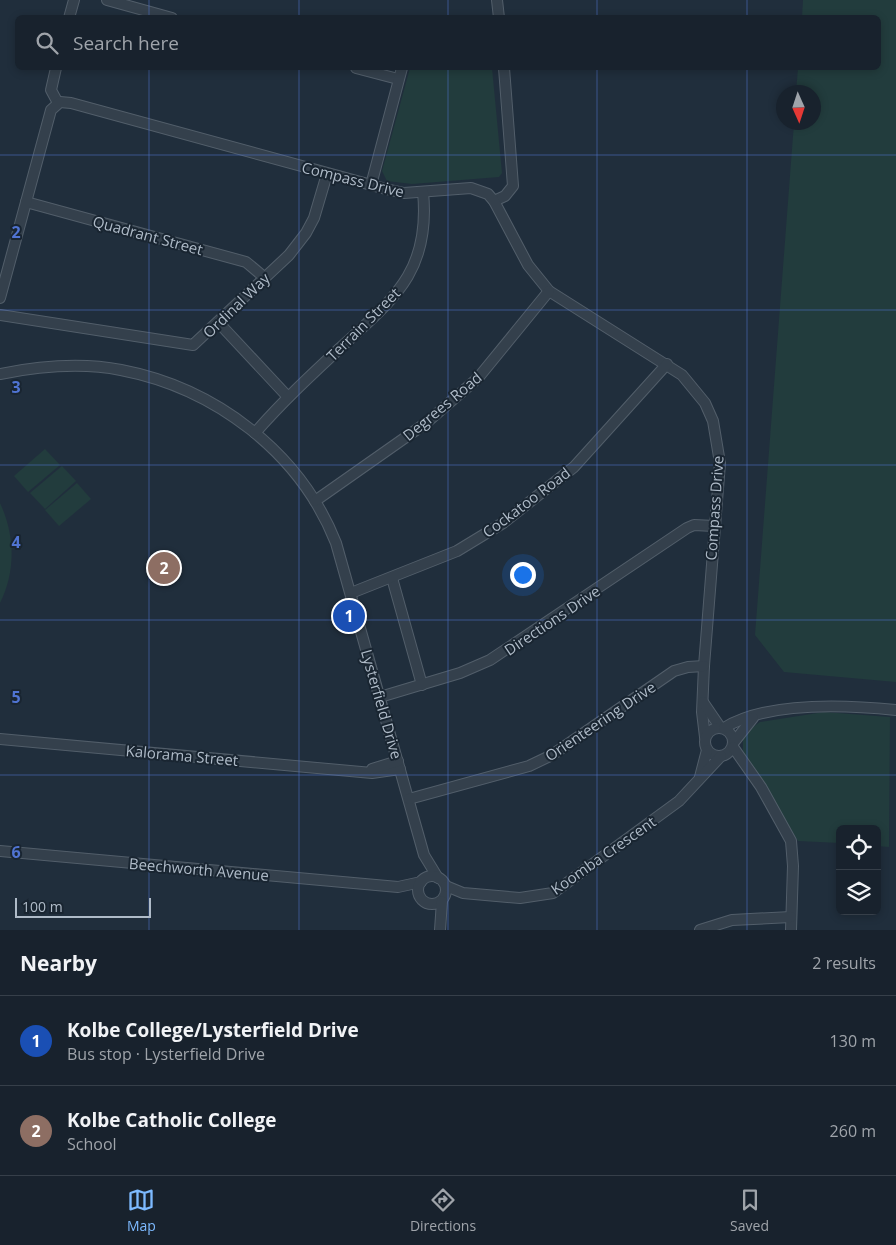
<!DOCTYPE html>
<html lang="en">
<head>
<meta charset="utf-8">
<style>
	:root { --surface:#18222d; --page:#212a35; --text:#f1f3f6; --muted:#9fa4aa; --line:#363f49; --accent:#7dbaff }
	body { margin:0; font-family:"Open Sans",sans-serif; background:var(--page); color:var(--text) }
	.controls { position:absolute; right:15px; bottom:15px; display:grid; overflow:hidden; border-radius:8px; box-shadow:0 2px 8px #0003 }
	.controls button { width:45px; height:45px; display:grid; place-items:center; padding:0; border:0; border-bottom:1px solid var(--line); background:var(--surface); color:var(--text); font:25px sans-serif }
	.compass { position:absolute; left:776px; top:85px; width:45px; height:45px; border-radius:50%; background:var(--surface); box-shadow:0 2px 8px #0003; rotate:177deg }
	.scale { position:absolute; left:15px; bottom:12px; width:136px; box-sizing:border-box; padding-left:5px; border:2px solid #afbbc8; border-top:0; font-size:14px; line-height:18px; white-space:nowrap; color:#afbbc8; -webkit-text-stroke:4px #192531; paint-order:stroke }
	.you { position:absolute; left:522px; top:574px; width:18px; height:18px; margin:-12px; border:4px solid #fff; border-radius:50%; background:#1a73e8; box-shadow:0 0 0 8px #1a73e833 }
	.badge { display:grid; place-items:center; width:32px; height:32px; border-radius:50%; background:var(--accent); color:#fff; font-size:16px; font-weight:700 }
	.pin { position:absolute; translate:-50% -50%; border:2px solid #fff; box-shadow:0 1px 5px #0006 }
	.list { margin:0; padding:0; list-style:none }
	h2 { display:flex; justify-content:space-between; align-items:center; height:65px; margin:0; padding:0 20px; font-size:21px }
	h2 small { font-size:16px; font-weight:400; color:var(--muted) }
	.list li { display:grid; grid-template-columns:32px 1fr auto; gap:15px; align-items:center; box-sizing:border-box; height:90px; padding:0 20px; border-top:1px solid var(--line) }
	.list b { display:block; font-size:19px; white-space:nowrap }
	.list p { margin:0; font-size:16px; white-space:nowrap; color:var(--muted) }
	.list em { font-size:16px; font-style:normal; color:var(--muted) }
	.icon { flex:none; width:28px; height:28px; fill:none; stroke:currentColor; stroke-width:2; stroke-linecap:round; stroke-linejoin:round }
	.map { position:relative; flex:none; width:896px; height:930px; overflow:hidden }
	.search { position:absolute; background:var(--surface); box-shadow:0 2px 8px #0003; left:15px; right:15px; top:15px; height:55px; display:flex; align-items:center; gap:12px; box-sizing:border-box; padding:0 18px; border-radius:8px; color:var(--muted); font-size:19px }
	.sheet { height:245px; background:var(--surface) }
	nav { display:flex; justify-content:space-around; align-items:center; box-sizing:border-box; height:70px; border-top:1px solid var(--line); background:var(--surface); font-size:14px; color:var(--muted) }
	nav a { display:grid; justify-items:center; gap:2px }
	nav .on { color:var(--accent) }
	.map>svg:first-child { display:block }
</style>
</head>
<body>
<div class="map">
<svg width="896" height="930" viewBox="0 0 896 930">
	<rect width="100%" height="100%" fill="#202e3c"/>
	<g fill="#223c3d">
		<polygon points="803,0 896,0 896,682 784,672 755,635 794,123 814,122 814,92 796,92 798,68 878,68 878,18 802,17"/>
		<polygon points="410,68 492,68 502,173 499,177 412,184 387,181 382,171"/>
		<polygon points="45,449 60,465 28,492 14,476"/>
		<polygon points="62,466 76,481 45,509 30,493"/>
		<polygon points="77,483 91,499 59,526 45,510"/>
		<path d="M 0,503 C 15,535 16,571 0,603 Z"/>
		<polygon points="824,712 890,717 889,847 877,846 877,829 840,829 840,843 798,841 743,751 743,734 760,722"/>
	</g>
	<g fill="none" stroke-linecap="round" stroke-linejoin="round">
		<defs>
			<g id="minor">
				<polyline points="107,0 172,18"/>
				<polyline points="497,0 499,18"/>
				<polyline points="69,18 74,0"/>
				<polyline points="56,68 51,90 58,103"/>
				<polyline points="356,68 398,79"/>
				<polyline points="371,185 402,68"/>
				<polyline points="494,201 505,196 513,186 504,68"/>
				<polyline points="26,202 246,262 264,277"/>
				<polyline points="0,298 51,110 60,102 71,103 386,189 404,193 471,188 488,194 494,201 528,265 549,291 682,375 705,403 713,421 720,463 704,666 702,712 705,737"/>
				<polyline points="0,315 193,345 289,255 306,233 314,218 327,174"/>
				<polyline points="218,322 288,397"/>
				<path d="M 0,374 C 40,366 80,362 121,370 C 215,388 300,452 336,543 L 424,855 L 438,878"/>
				<path d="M 255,433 C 281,403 310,376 339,349 C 392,300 431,273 423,192"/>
				<polyline points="315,501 426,423 478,378 549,291"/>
				<polyline points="392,578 422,685"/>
				<polyline points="351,593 457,551 503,523 574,467 667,364"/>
				<polyline points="380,697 460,673 490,660 687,528 694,525 714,526"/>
				<polyline points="703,702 720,727"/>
				<circle cx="719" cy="742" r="14"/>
				<path d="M 724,728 C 768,701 847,705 896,710"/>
				<polyline points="0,739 372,773 400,769"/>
				<polyline points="734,742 753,718"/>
				<polyline points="733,747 761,787 791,841 793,866 791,930"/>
				<polyline points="372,769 398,761"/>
				<polyline points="700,777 707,750"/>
				<polyline points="409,799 529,766 552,755 674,671 688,667 704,666"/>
				<polyline points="0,851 398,887 421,882"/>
				<circle cx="432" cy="890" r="14"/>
				<polyline points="446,886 463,893 520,898 553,893 679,801 721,756"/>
				<polyline points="440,930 442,901"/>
				<polyline points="700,930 732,920 791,917"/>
			</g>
		</defs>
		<use href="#minor" stroke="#525e6a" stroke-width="12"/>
		<use href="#minor" stroke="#34404c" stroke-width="10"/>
	</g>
	<path fill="none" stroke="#5074d2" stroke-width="1" stroke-opacity="0.55" d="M 149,0 L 149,18M 299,0 L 299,18M 448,0 L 448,18M 597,0 L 597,18M 747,0 L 747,18M 149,68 L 149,930M 299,68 L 299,930M 448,68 L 448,930M 597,68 L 597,930M 747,68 L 747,930M 0,155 L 896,155M 0,310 L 896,310M 0,465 L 896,465M 0,620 L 896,620M 0,775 L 896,775"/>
	<g text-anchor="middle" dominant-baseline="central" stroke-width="4" stroke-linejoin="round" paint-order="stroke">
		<g font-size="15" fill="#afbbc8" stroke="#192531">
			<text transform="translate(353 179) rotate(14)">Compass Drive</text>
			<text transform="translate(148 235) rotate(15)">Quadrant Street</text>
			<text transform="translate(236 305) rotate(-44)">Ordinal Way</text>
			<text transform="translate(363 324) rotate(-45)">Terrain Street</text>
			<text transform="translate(442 406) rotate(-40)">Degrees Road</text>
			<text transform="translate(526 502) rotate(-37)">Cockatoo Road</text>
			<text transform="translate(714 508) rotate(-86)">Compass Drive</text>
			<text transform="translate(552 620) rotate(-34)">Directions Drive</text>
			<text transform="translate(382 704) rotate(74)">Lysterfield Drive</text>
			<text transform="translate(600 721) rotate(-34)">Orienteering Drive</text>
			<text transform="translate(182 755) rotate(5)">Kalorama Street</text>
			<text transform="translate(603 855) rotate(-35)">Koomba Crescent</text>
			<text transform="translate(199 869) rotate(5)">Beechworth Avenue</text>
		</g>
	</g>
	<g font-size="16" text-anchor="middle" font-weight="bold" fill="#5074d2" stroke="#192531" stroke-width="4" stroke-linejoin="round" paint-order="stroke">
		<text x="16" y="238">2</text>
		<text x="16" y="393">3</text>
		<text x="16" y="548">4</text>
		<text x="16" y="703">5</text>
		<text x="16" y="858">6</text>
	</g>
</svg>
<div class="controls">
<button><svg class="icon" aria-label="locate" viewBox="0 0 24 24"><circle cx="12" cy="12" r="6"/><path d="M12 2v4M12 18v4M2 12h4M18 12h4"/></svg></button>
<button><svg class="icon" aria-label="layers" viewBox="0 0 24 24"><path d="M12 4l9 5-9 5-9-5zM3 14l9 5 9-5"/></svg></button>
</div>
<svg class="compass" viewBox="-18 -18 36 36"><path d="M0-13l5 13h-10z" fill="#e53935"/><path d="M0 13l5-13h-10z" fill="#9fa4aa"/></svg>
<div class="scale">100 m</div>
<div class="you"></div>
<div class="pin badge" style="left:349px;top:616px;background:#1a4fb4">1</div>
<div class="pin badge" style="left:164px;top:568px;background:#8d6e63">2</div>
<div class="search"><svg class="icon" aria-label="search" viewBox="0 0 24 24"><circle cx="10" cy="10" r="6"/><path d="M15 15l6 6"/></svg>Search here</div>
</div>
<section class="sheet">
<h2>Nearby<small>2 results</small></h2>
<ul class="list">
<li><span class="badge" style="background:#1a4fb4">1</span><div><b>Kolbe College/Lysterfield Drive</b><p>Bus stop · Lysterfield Drive</p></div><em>130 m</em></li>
<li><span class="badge" style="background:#8d6e63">2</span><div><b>Kolbe Catholic College</b><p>School</p></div><em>260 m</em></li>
</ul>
</section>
<nav>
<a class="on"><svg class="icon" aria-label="map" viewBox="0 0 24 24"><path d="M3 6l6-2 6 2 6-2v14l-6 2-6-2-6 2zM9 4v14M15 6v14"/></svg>Map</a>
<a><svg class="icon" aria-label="directions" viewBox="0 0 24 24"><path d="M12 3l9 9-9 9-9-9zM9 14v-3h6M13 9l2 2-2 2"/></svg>Directions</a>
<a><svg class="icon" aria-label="saved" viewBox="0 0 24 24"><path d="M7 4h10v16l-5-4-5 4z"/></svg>Saved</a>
</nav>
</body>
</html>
